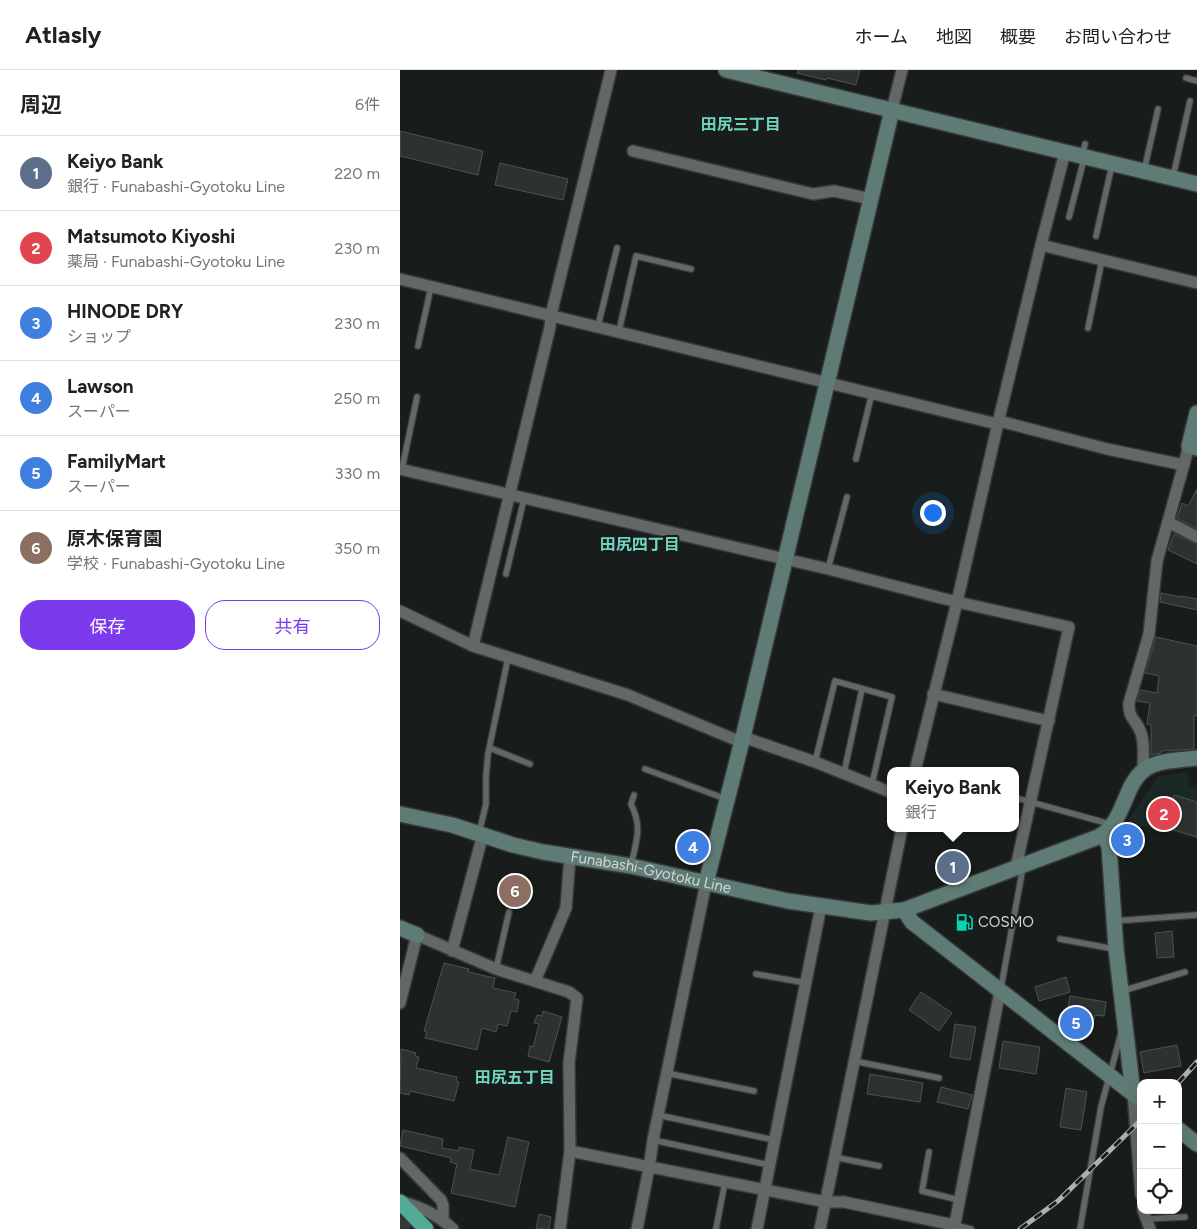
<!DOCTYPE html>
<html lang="ja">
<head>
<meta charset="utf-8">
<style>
	:root { --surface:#fff; --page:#f6f6f6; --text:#202124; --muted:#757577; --line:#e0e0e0; --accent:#7c3aed }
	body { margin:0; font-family:Figtree,"Noto Sans JP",sans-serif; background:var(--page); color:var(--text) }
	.controls { position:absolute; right:15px; bottom:15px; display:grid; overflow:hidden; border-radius:10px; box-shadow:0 5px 20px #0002 }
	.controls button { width:45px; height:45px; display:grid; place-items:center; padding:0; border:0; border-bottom:1px solid var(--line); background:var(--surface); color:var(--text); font:25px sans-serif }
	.you { position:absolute; left:532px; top:442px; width:18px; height:18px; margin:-12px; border:4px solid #fff; border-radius:50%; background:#1a73e8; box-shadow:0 0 0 8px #1a73e833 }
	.badge { display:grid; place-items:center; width:32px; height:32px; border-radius:50%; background:var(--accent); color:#fff; font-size:16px; font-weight:700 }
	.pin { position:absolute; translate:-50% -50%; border:2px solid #fff; box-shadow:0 1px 5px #0006 }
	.popup { position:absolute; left:487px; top:697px; width:132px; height:65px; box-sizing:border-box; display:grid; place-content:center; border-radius:10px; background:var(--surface); filter:drop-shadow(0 1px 4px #0005); font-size:16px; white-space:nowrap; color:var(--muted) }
	.popup b { font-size:19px; color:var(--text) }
	.popup::after { content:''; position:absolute; left:50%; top:100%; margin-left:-10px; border:10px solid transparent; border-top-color:var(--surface) }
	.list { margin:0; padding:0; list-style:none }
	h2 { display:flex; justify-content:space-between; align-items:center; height:65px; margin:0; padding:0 20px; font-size:21px }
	h2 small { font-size:16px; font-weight:400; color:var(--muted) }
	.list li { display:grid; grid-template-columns:32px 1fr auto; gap:15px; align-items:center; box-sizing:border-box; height:75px; padding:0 20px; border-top:1px solid var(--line) }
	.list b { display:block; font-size:19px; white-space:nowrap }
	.list p { margin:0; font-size:16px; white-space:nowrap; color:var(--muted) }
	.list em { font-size:16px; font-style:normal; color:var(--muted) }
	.actions { display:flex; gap:10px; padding:15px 20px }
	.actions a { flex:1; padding:11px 0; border:1px solid var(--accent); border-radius:20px; text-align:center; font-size:18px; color:var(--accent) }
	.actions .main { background:var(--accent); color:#fff }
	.icon { flex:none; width:28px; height:28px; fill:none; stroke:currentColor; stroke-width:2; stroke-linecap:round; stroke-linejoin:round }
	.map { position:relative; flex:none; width:797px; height:1159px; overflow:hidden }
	header { display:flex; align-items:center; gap:30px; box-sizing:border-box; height:70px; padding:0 25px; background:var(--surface); border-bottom:1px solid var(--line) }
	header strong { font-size:24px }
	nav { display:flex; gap:28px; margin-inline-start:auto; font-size:18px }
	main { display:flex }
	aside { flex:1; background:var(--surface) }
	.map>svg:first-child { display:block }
</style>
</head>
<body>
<header>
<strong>Atlasly</strong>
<nav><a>ホーム</a><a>地図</a><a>概要</a><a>お問い合わせ</a></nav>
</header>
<main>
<aside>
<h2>周辺<small>6件</small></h2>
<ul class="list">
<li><span class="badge" style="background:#5c6f8a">1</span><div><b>Keiyo Bank</b><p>銀行 · Funabashi-Gyotoku Line</p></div><em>220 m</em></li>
<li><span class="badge" style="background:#e0444e">2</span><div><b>Matsumoto Kiyoshi</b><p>薬局 · Funabashi-Gyotoku Line</p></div><em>230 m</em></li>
<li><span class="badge" style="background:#3f7fe0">3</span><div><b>HINODE DRY</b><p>ショップ</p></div><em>230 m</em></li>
<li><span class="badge" style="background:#3f7fe0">4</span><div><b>Lawson</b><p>スーパー</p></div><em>250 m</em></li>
<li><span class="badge" style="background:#3f7fe0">5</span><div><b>FamilyMart</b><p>スーパー</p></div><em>330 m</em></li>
<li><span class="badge" style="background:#8d6e63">6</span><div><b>原木保育園</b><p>学校 · Funabashi-Gyotoku Line</p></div><em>350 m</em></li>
</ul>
<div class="actions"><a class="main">保存</a><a>共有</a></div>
</aside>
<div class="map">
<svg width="797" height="1159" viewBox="0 0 797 1159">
	<rect width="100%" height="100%" fill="#181d1c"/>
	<polygon fill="#1c2825" points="788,702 789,717 797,717 797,769 762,759 725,755 758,706"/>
	<g fill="#2d3231" stroke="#4c5250">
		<polygon points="398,0 460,0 456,15 427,8 426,10 397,3"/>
		<polygon points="0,61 83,81 78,105 0,86"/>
		<polygon points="100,93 168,109 163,130 95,115"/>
		<polygon points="797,419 797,459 777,448 782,433 788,436"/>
		<polygon points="774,464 797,474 797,494 768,480"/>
		<polygon points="761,523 781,527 781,526 797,529 797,540 760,532"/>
		<polygon points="756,567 797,576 797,646 794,645 794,679 761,681 761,683 751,685 751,655 747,654 750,633 737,631 740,620 757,623 759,606 745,603"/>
		<polygon points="774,725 797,732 797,767 768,758 769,752 766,751"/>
		<polygon points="772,861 774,887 757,888 755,863"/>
		<polygon points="44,893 69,899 68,902 95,908 93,918 116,923 114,929 119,930 117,942 111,941 107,956 98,954 96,962 82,958 77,980 25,968 27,962 24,961"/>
		<polygon points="666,907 670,922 639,931 635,917"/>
		<polygon points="521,922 552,943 539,961 509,940"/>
		<polygon points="670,926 706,932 704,946 695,945 691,964 664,958 659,955 662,943 667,944"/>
		<polygon points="143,941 162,947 149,992 128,986 130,976 133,977 139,954 134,953 137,945 142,946"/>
		<polygon points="555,954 576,957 570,990 550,987"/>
		<polygon points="603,971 640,977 636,1004 599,998"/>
		<polygon points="777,975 781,996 744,1003 740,982"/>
		<polygon points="1,979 16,983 15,986 19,987 16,998 57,1007 56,1011 59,1012 54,1031 10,1021 9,1025 0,1023"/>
		<polygon points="470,1004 523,1013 520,1032 467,1024"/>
		<polygon points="541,1017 572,1025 568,1039 537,1032"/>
		<polygon points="666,1018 687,1022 681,1060 660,1057"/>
		<polygon points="3,1060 43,1069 42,1078 59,1081 59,1077 74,1080 70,1099 99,1105 108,1067 129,1072 115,1137 51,1123 57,1094 50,1092 51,1088 0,1076"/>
		<polygon points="139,1144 151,1147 149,1159 136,1159"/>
	</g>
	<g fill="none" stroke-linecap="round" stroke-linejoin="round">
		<polyline stroke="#343938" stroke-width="15" stroke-dasharray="15 8" stroke-linecap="butt" points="0,1147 12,1159"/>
		<defs>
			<g id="lane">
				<polyline points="786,8 797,11"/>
				<polyline points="682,86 685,74"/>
				<polyline points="744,101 758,39"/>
				<polyline points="773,107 790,31"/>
				<polyline points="669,147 684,89"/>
				<polyline points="696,166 712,95"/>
				<polyline points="198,256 217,178"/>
				<polyline points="688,258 702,190"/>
				<polyline points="219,261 236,186 291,199"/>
				<polyline points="18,276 31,217"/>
				<polyline points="456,389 472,323"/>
				<polyline points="2,399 17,327"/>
				<polyline points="428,499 447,427"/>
				<polyline points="106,504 124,429"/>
				<polyline points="90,678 130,694"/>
				<polyline points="415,692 435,611 492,627 472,714"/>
				<polyline points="245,699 326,729"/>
				<polyline points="444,703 462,619"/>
				<polyline points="616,728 710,754"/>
				<polyline points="79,763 86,734 86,706 88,684 108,588"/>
				<path d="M 231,796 C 236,770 243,759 231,734 L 234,725"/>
				<polyline points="714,851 797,845"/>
				<polyline points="660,869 714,879"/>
				<polyline points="96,899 109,842"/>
				<polyline points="356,904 406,913"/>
				<polyline points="601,918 623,797"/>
				<polyline points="722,921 785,902"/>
				<polyline points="454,991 539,1008"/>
				<polyline points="712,997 721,963"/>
				<polyline points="266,1003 354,1021"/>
				<polyline points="258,1045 374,1070"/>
				<polyline points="253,1070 369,1095"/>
				<polyline points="529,1082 522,1121 559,1130"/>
				<polyline points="434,1087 479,1096"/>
				<polyline points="745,1149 785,1147"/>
				<polyline points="554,1155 571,1159"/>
				<polyline points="316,1159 325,1112"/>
				<polyline points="680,1159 701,1037 709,1007"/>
			</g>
			<g id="street">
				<polyline points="492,40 502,0"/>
				<polyline points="233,81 413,124 434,121 471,129"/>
				<polyline points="641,175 797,213"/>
				<polyline points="0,209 593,353 603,352 707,379 784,395"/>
				<polyline points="0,399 428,499 557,532 669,557 616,797"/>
				<polyline points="768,452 797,467"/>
				<polyline points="0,541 73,576 228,625 341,672"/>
				<polyline points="73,576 150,257 151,245 211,0"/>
				<polyline points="533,624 649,651"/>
				<polyline points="343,667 415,692 490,722"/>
				<path d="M 743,700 C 743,688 745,674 741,663 C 737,650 728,649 729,633 L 749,564 L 757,491 L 789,376"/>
				<polyline points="515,701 557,532 598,353 641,175 665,82"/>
				<polyline points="52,881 83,764"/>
				<polyline points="135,911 166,838 170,786"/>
				<polyline points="0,933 17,865 96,899 169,922 177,928 169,993 170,1081 160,1159"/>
				<polyline points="733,1023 741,1125"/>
				<polyline points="170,1081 426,1132 444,1132 554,1155"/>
				<polyline points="0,1088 41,1130 43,1135 43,1150"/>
				<path d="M 0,1131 C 20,1137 37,1144 53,1159"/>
				<polyline points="743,1140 750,1159"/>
				<polyline points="237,1159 249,1098 253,1070 306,813"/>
				<polyline points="357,1159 421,836"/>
				<polyline points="420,1159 502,758"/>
				<polyline points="554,1159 600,921"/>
			</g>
			<g id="secondary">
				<polyline points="326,0 797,114"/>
				<polyline points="797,343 789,376 797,378"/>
				<path id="s1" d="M 0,744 L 52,755 L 113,775 L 143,782 L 231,796 L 388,831 L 471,843 L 504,840 L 698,767 C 725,753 723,716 744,700 C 757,690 781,690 797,688"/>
				<polyline points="703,764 709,776 716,879 733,1023"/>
				<polyline points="306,813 343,667 492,40"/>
				<polyline points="504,840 512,852 741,1030"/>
				<polyline points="0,858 17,865"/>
				<polyline points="778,1059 797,1074"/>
			</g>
			<polyline id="highway" points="0,1132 26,1159"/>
		</defs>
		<use href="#lane" stroke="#363938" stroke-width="8"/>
		<use href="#street" stroke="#363938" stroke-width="14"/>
		<use href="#secondary" stroke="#363938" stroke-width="18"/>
		<use href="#highway" stroke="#363938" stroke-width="18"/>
		<use href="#lane" stroke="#636867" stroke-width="5.5"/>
		<use href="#street" stroke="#636867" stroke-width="11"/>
		<use href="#secondary" stroke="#5e7c75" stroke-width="15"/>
		<use href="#highway" stroke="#52aa97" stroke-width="15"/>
		<defs>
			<g id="rail">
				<polyline points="778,1013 797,992"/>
				<polyline points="620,1159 658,1131 741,1050"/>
			</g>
		</defs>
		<use href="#rail" stroke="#adb1b0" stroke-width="5"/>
		<use href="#rail" stroke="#181d1c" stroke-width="3" stroke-dasharray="9" stroke-linecap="butt"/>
	</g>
	<defs>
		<symbol id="fuel-bare" viewBox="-9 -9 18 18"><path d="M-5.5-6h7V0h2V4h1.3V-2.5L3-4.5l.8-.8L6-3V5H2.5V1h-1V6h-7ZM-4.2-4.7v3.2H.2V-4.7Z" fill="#02d5b6" stroke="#181d1c" stroke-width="2.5" paint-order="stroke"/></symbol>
	</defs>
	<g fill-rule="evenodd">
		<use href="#fuel-bare" x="552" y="840" width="25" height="25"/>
	</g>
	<g text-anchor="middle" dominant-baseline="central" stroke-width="4" stroke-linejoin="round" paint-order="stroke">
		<g font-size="15" fill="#d3d7d6" stroke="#181d1c">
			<text stroke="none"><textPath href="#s1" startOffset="258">Funabashi-Gyotoku Line</textPath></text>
		</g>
		<g font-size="15" fill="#d3d7d6" stroke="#181d1c" text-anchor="start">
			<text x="578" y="852">COSMO</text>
		</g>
		<g font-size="16" font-weight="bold" fill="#70d3bd" stroke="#181d1c">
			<text x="341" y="54">田尻三丁目</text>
			<text x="240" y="474">田尻四丁目</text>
			<text x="115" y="1007">田尻五丁目</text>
		</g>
	</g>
</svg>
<div class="controls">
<button>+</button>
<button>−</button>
<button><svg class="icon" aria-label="locate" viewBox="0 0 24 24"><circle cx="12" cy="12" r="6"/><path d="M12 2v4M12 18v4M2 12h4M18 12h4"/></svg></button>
</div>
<div class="you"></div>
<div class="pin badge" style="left:553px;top:797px;background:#5c6f8a">1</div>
<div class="popup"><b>Keiyo Bank</b>銀行</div>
<div class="pin badge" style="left:764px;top:744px;background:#e0444e">2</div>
<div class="pin badge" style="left:727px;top:770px;background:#3f7fe0">3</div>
<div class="pin badge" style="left:293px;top:777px;background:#3f7fe0">4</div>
<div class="pin badge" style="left:676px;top:953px;background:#3f7fe0">5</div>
<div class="pin badge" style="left:115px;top:821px;background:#8d6e63">6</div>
</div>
</main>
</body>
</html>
